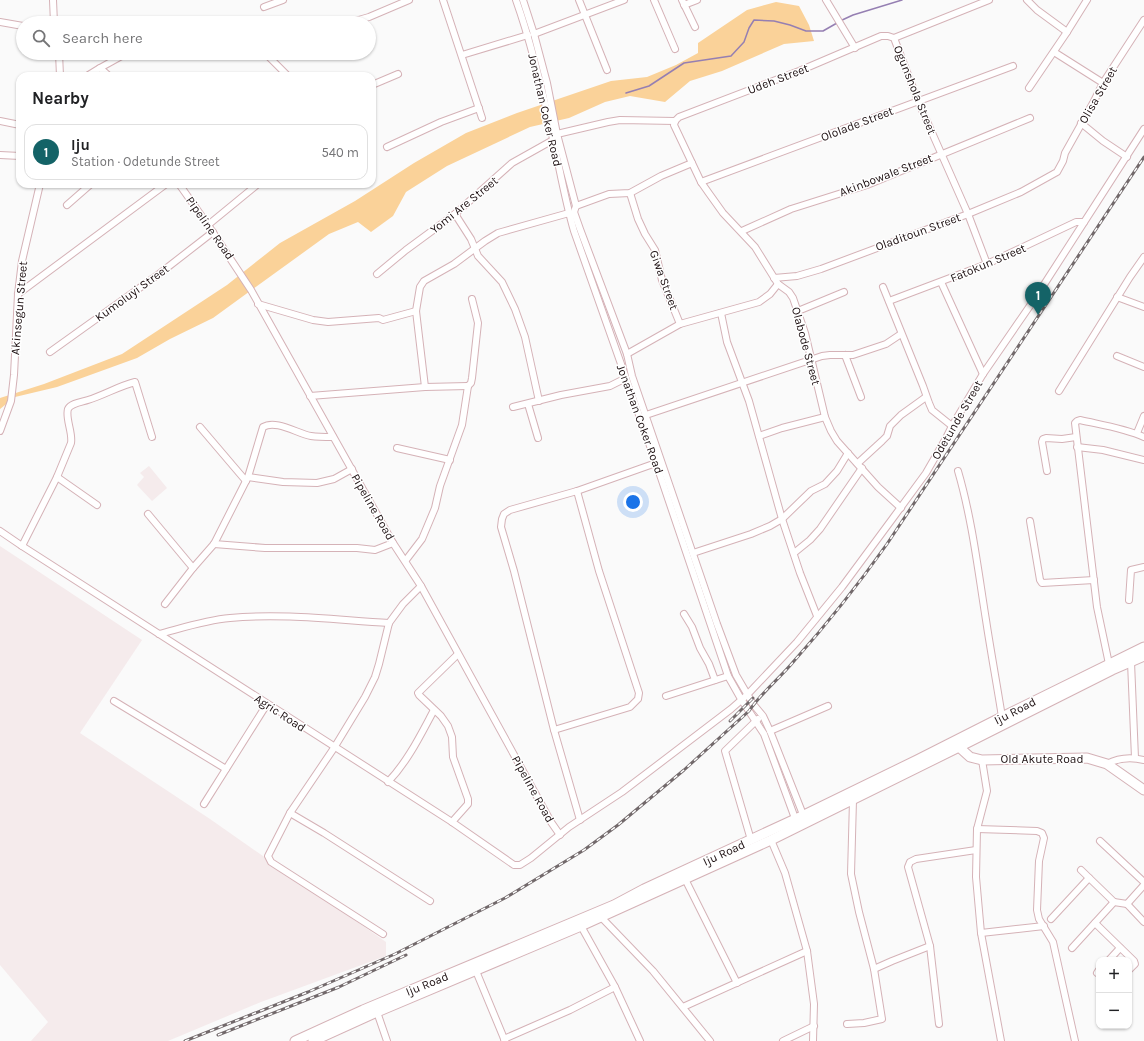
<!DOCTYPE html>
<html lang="en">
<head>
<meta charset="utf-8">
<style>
	:root { --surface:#fff; --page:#f2f2f2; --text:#202124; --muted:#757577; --line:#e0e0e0; --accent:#146367 }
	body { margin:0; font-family:Karla,sans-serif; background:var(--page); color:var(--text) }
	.controls { position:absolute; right:12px; bottom:12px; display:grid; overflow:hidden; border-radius:8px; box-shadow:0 1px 3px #0004 }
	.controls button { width:36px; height:36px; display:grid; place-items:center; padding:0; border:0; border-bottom:1px solid var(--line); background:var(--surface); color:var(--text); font:20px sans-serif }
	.you { position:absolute; left:633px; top:502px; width:14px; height:14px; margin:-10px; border:3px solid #fff; border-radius:50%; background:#1a73e8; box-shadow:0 0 0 6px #1a73e833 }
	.badge { display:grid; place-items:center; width:26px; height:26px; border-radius:50%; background:var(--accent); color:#fff; font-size:13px; font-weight:700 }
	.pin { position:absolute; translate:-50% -33px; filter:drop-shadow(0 1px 2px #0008) }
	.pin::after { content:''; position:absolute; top:21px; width:14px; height:12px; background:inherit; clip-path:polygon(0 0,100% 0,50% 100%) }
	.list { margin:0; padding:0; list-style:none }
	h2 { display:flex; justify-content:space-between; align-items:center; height:52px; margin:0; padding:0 16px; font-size:17px }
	h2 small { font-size:13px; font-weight:400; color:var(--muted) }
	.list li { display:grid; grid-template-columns:26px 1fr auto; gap:12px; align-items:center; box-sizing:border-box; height:56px; margin:0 8px 8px; padding:0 8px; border:1px solid var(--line); border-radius:12px }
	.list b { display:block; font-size:15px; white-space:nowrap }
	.list p { margin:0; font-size:13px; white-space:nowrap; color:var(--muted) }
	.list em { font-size:13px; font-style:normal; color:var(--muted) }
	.icon { flex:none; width:22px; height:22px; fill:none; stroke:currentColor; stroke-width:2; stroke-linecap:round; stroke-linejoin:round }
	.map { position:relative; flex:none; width:1144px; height:1041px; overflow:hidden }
	.search { position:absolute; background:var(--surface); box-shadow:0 1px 3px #0004; left:16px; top:16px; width:360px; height:44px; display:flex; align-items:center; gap:10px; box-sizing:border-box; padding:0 14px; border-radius:22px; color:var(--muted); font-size:15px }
	.panel { position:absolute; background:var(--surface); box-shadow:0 1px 3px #0004; left:16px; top:72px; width:360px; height:116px; border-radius:12px }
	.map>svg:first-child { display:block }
</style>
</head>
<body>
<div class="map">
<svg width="1144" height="1041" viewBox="0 0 1144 1041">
	<rect width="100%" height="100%" fill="#fafafa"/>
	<g fill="#f5ebec">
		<polygon points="149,466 167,488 152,501 137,485 144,477 140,473"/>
		<polygon points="0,546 142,640 80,733 210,819 386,942 386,956 261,1002 168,1041 31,1041 48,1022 0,965"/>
	</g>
	<polygon fill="#fad299" points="776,2 799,6 809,25 814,41 784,44 722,71 690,81 665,102 630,96 605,102 569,118 530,127 447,166 406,192 393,216 371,232 358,222 329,234 213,318 170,339 137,358 57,387 15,397 0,409 0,398 44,384 122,354 227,285 280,243 355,201 414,163 466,133 517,113 611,81 647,77 676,65 698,53 698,43 747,10"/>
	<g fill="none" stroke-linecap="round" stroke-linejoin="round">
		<g stroke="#957fb2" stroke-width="1.5">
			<polyline points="840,21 853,15 902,0"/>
			<polyline points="626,93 649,86 684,63 731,56 744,42 749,28 754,20 774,21 790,25 806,31 823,31 837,23"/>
		</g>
		<defs>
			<g id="street">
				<polyline points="53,0 54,23"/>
				<polyline points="443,0 482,118"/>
				<path d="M 516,0 C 532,45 543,92 553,139 C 560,170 565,200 574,231 L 656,463 L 728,676 L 741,699 L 764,734 L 796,821"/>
				<polyline points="523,0 534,34 547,83 557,134 576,206 574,212 580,229 627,354 632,376 717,624 736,675 753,704 763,716 770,731 804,817"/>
				<polyline points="579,0 607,70"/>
				<polyline points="654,0 675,49"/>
				<polyline points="682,0 695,27"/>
				<polyline points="826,0 855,48"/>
				<polyline points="1027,0 1037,10 1067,32"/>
				<polyline points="684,5 697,0"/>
				<polyline points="264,7 283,0"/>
				<polyline points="0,22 23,26"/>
				<polyline points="348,23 369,17 409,0"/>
				<polyline points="534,34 624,0"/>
				<polyline points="894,38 989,0"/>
				<polyline points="1054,52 1103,83"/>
				<polyline points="59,53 60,76"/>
				<polyline points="265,53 288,76"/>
				<polyline points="462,55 528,35"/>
				<polyline points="100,68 127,53"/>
				<polyline points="87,76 100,68 109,76"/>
				<polyline points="372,85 398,74"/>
				<polyline points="1029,88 1067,32 1087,0"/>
				<polyline points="0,121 20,125"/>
				<polyline points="675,121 679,117 799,71 881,36 888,36 894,38 918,101 968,214 987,264"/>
				<polyline points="675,121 674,125 701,182 708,192 723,213 755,247 778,284 789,292 793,298 805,333 825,417 831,431 837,441 878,487 901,508"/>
				<polyline points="1081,123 1103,141 1127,157"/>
				<polyline points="557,134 608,122 620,120 675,121"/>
				<polyline points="387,147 441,122 479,108"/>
				<polyline points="0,155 20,156"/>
				<polyline points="701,182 1013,66"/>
				<polyline points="179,184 208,225 251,290 393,543 421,586 551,822 560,835"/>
				<polyline points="630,193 638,219 645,234 655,250 662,280 680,324"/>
				<polyline points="67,205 91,184"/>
				<polyline points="576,206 609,194 630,193 661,176 692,163"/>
				<polyline points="455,214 471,239 478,256 502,282 515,309 525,337 539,401"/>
				<polyline points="208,225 258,184"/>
				<polyline points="742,231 791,209 867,185 1030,118"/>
				<polyline points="377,274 406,250 455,214 512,163 553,140"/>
				<polyline points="774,278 797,276 821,269 968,214 1021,192 1057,172 1063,161 1065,153 1093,103 1103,83 1144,20"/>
				<polyline points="941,282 983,374"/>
				<polyline points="883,287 923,386 929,403 932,410 952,426"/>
				<polyline points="18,294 166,184"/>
				<polyline points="1117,297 1144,307"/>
				<polyline points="889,301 987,264 1076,222 1084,222"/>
				<polyline points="258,304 313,320 328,322 379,318 383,320 416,311"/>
				<polyline points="798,311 844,292"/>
				<polyline points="721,313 727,342 749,401 782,519 800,573 817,616"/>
				<polyline points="50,352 159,274 213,232"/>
				<polyline points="627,354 680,324 759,302 770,294 778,284"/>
				<polyline points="845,355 861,397"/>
				<polyline points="1117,356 1144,367"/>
				<polyline points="425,387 416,311 420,287 424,281 454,264 485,241 498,233 569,213"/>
				<polyline points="1059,391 1130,277 1144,257"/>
				<polyline points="310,396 425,387 468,386"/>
				<polyline points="528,404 538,438"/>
				<polyline points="513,407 561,395 610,386 626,378"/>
				<polyline points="646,415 822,356 830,355 853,355 886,344 901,334"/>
				<polyline points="200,427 246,481"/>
				<polyline points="0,431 11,401 14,375 18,294 22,261 40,184"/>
				<polyline points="1137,433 1144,416"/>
				<polyline points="759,436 782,428 825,417"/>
				<polyline points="1077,447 1103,450 1144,460"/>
				<polyline points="397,448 450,460"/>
				<polyline points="858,463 882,441 887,436 890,426 901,415 926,397"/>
				<path d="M 958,471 C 972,519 978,570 986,620 C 991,653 997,685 1002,717"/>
				<polyline points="1047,471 1042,442 1043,439 1046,438 1062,439 1076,437"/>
				<polyline points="57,477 97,505"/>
				<polyline points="248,477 283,482 317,483 334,479 352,469"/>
				<polyline points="148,514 193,568"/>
				<polyline points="1030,521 1040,580 1042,583 1094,580"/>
				<polyline points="0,531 22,546 452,822 514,865 520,865 531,858 569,827 622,792 731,709 747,695 797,642 842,587 893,518 926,473 945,440 952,426 983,374 1036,297 1144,129"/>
				<polyline points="214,544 265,548 357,548 375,550 393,543"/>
				<path d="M 22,546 L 57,477 L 71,443 C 73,433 65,418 68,409 C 71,403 82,402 88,400 C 104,395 119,386 135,382 L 152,437"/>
				<polyline points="693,553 751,534 770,526 782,519 811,491 825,484 837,471 848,453"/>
				<polyline points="794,553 810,540 820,529 862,468"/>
				<polyline points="406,560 422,539 435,508 440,486 462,425 468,386 471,383 472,378 478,323 472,299"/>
				<polyline points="1129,600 1131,570 1144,567"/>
				<path d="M 165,604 L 193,568 L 214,544 L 248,477 L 263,427 C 276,419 298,434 311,436 C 318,437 326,437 333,437"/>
				<polyline points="684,614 692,627 700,648 709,664 715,680"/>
				<path d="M 159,634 C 182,628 206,620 230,618 C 283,613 336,620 389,623"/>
				<polyline points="1131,662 1135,758"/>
				<path d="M 1109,664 L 1097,607 L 1075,423 L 1077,421 L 1080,420 C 1102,425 1124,428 1144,437"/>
				<polyline points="666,696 728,676"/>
				<polyline points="114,701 226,769"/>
				<polyline points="554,730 630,707 638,699 639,693 599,571 577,491"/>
				<polyline points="770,731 828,706"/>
				<polyline points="982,760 987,791 977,829 976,877 981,933 1001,1041"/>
				<path d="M 1107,764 C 1118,758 1132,757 1144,760"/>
				<path d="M 388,782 C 408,761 420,736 434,710"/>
				<polyline points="204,804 267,704"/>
				<polyline points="290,813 324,833 430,901"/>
				<polyline points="580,820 554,730 514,571 501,527 502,519 504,514 510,510 577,491 656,463"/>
				<polyline points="452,822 468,804 468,799 453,757 452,737 448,726 441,716 419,695 418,693 458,654"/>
				<polyline points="977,829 1037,831 1042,833 1044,838 1039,861 1037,910 1039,919 1053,942 1075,1041"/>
				<polyline points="751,840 725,751 758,719"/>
				<polyline points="771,840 785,873 807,951 814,1004 813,1041"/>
				<polyline points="1100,841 1144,882"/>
				<polyline points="1081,870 1114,902"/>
				<polyline points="685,879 737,983"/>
				<polyline points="1127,904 1144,885"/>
				<polyline points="601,917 653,971 710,1041"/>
				<polyline points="1051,919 1089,878"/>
				<polyline points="1095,923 1134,961 1135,964 1129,970"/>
				<polyline points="581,926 615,987 640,1041"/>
				<polyline points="981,933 1044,926"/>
				<polyline points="383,934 271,862 268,856 290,813 334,748 365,697 375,677 379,664 389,623 403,604 421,586"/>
				<polyline points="1072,948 1114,902 1127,904 1144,922"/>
				<polyline points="1109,960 1120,948"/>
				<polyline points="874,969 892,961 930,946"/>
				<polyline points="476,971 505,1041"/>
				<polyline points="1097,973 1099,970"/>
				<polyline points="683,1007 807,951"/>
				<polyline points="377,1012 387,1041"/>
				<polyline points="847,1024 864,1023 882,1019 874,969 859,912 851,874 853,800"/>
				<polyline points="939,1024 930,946 908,867 910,862 916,859 976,850"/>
				<polyline points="504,1039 570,1010 615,987"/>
				<polyline points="783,1041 814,1026"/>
			</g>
			<g id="secondary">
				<polyline points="959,747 970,757 982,760 1087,758 1107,764 1144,790"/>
				<polyline points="295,1041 363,1010 614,905 644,889 804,815 917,760 1002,717 1144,647"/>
				<polyline points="313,1041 377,1012 581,926 771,840 959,747 1112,670 1144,656"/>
			</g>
		</defs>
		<use href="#street" stroke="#d5b2b7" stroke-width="8"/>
		<use href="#secondary" stroke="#d5b2b7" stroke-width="11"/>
		<use href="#street" stroke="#fff" stroke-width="6"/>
		<use href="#secondary" stroke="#fff" stroke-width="9"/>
		<defs>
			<g id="rail">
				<polyline points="730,721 753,698"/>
				<polyline points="218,1035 339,987 406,955"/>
				<path d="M 185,1041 L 308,992 L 395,954 L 505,898 L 584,850 L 618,825 L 684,770 L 749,711 C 761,693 780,678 794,661 C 827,624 858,585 887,544 L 1144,157"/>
			</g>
		</defs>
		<use href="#rail" stroke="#72696b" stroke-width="3"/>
		<use href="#rail" stroke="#fff" stroke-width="1.5" stroke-dasharray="4.5" stroke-linecap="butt"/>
	</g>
	<g text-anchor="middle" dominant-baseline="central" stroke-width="3" stroke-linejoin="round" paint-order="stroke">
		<g font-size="12" fill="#1d1012" stroke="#fff">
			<text transform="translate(778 79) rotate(-21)">Udeh Street</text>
			<text transform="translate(915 90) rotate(68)">Ogunshola Street</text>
			<text transform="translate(1098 95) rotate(-60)">Olisa Street</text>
			<text transform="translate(545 110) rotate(77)">Jonathan Coker Road</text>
			<text transform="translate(857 124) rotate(-21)">Ololade Street</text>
			<text transform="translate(886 175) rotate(-21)">Akinbowale Street</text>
			<text transform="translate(464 205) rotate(-39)">Yomi Are Street</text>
			<text transform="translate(210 228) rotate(55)">Pipeline Road</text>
			<text transform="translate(918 232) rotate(-20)">Oladitoun Street</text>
			<text transform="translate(988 263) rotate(-23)">Fatokun Street</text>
			<text transform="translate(664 280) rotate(70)">Giwa Street</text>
			<text transform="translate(132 293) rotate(-36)">Kumoluyi Street</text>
			<text transform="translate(19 308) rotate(-85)">Akinsegun Street</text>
			<text transform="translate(806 346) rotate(75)">Olabode Street</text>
			<text transform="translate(640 419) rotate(70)">Jonathan Coker Road</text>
			<text transform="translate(957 420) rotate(-60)">Odetunde Street</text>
			<text transform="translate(373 507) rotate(60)">Pipeline Road</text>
			<text transform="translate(1015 711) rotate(-27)">Iju Road</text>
			<text transform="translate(280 713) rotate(33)">Agric Road</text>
			<text x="1042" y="759">Old Akute Road</text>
			<text transform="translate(533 789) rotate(61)">Pipeline Road</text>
			<text transform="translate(724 853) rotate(-25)">Iju Road</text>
			<text transform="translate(427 984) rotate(-22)">Iju Road</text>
		</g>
	</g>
</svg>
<div class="controls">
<button>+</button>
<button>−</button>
</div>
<div class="you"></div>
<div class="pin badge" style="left:1038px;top:315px">1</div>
<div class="search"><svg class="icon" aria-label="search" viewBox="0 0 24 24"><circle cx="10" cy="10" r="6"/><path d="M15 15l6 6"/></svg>Search here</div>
<section class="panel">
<h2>Nearby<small></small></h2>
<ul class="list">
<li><span class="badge">1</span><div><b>Iju</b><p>Station · Odetunde Street</p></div><em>540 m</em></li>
</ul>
</section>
</div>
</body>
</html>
